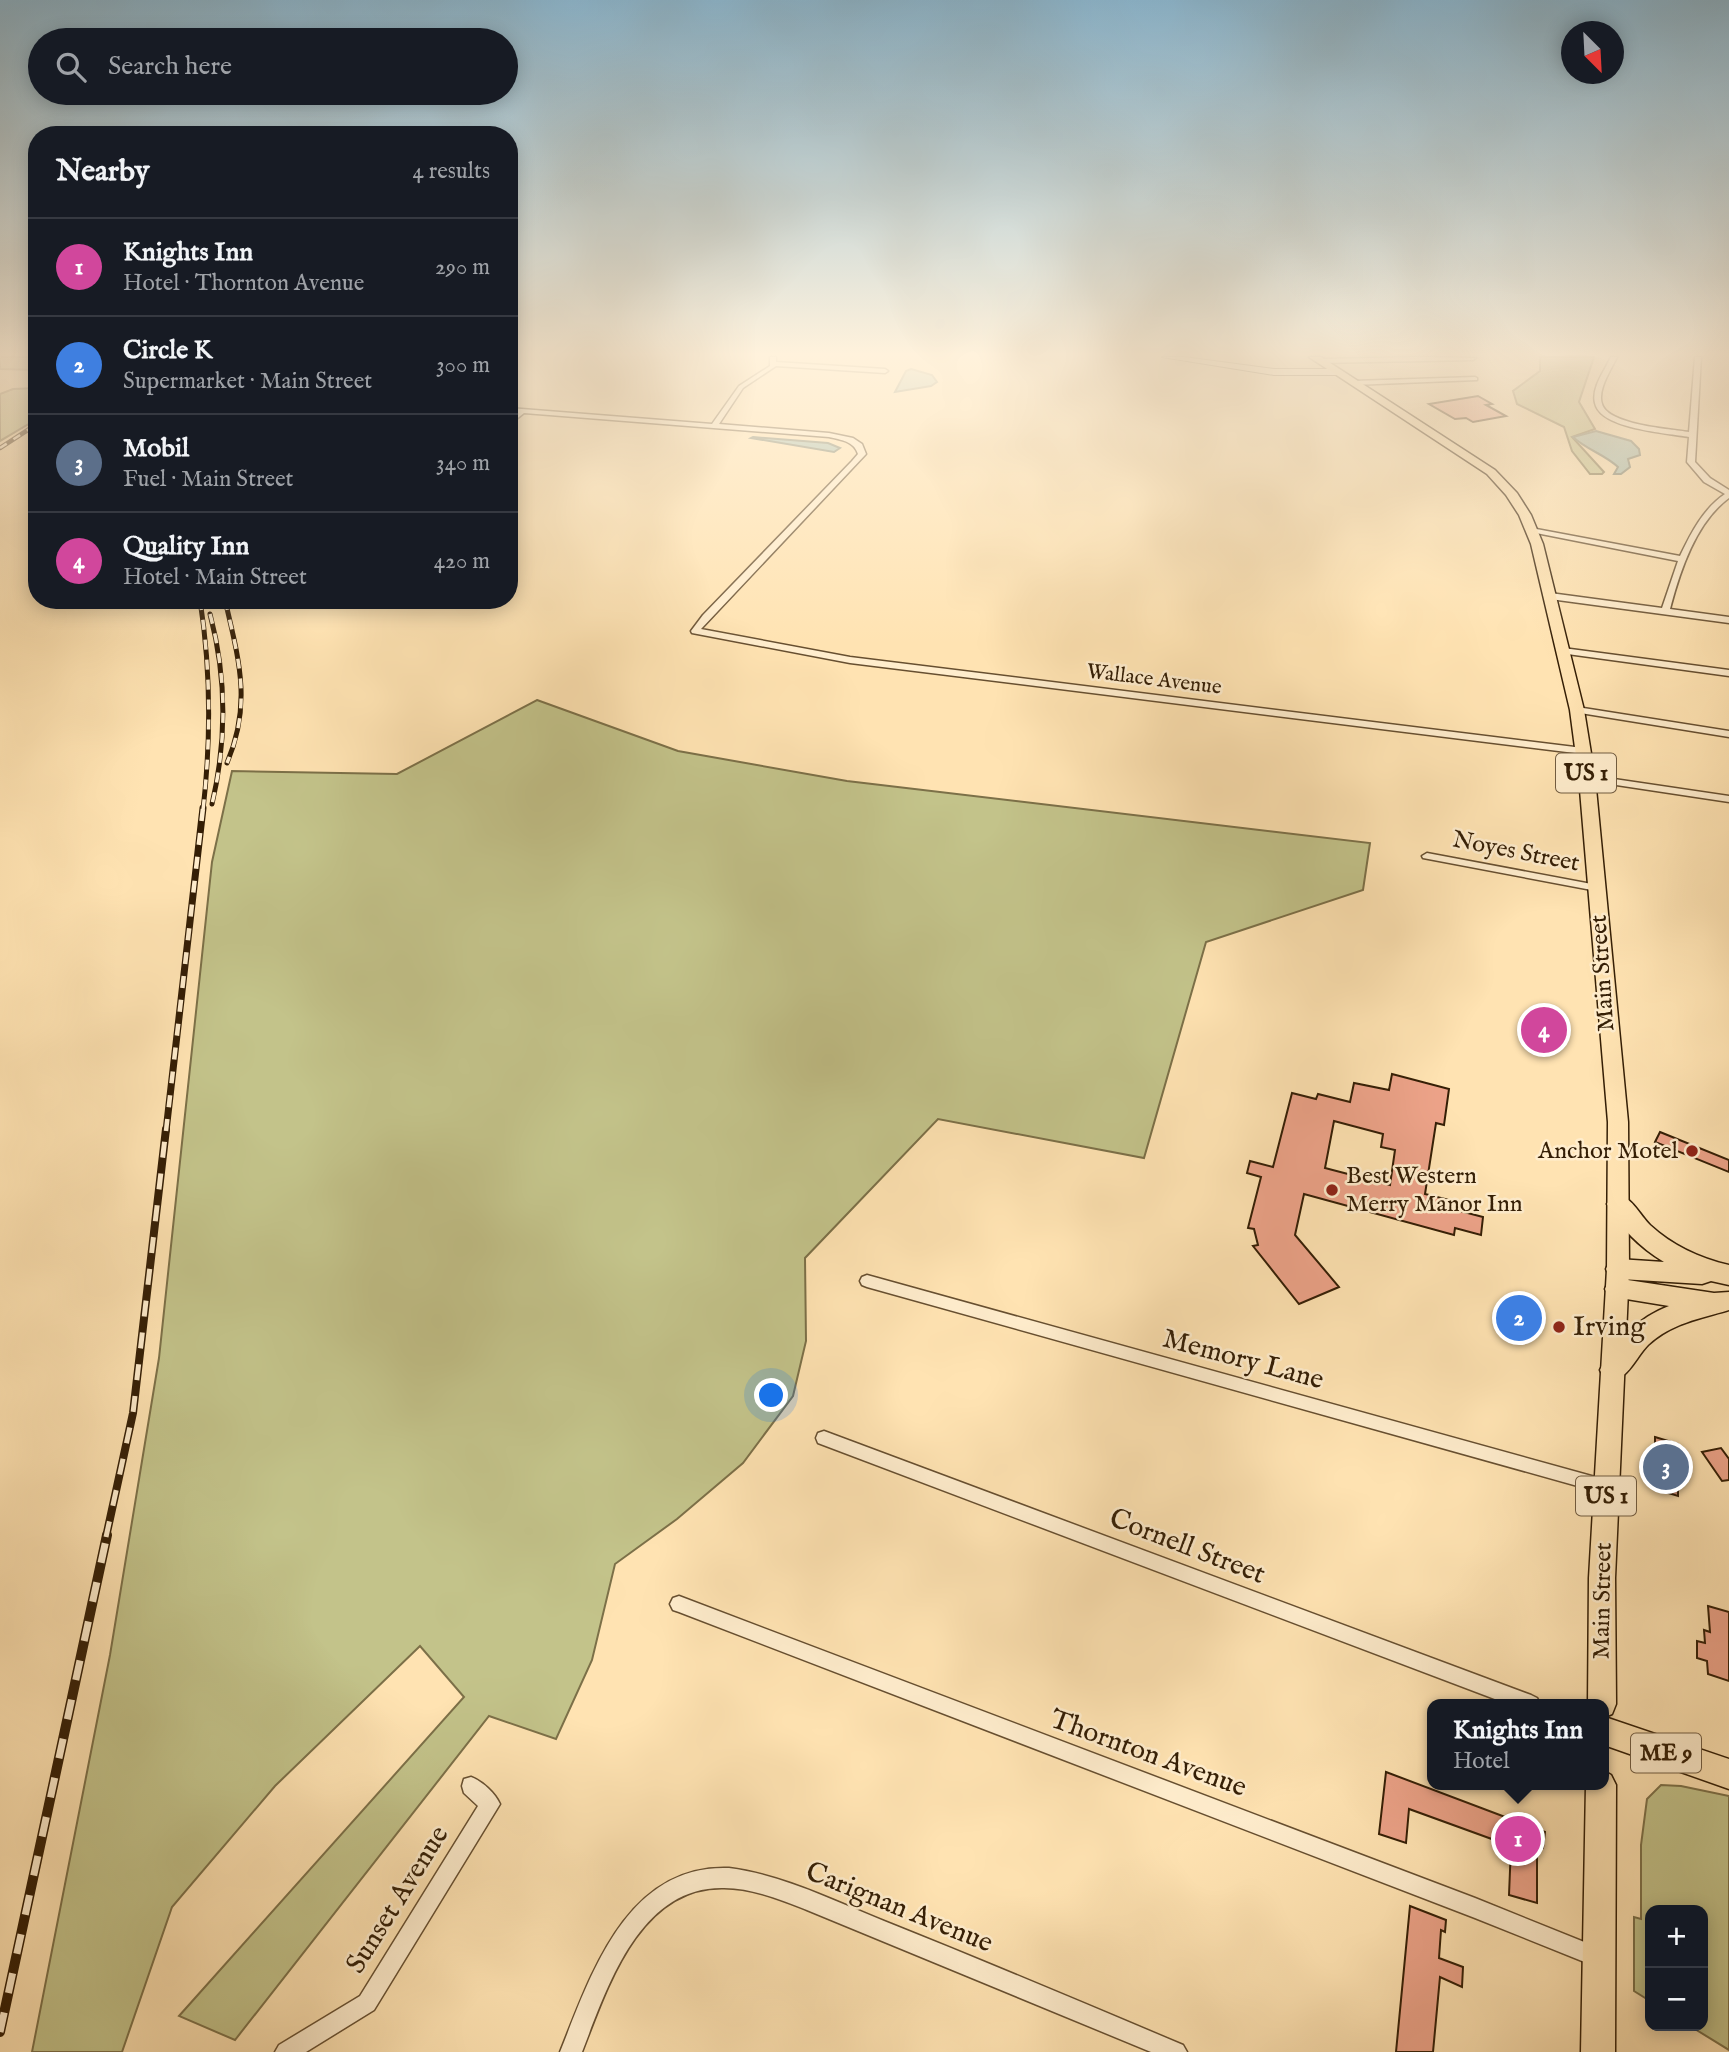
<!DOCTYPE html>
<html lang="en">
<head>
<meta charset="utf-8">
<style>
	:root { --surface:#171b24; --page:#20242c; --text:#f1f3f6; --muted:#9ea1a6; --line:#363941; --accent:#c59692 }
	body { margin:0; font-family:"IM FELL English",serif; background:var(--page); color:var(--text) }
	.controls { position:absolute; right:21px; bottom:21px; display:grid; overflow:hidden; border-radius:14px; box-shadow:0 4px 18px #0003 }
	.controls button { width:63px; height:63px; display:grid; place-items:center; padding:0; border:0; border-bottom:2px solid var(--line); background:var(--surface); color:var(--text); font:35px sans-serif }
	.compass { position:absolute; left:1561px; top:21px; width:63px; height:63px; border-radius:50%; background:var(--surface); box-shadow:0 4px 18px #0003; rotate:156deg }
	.you { position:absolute; left:772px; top:1396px; width:24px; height:24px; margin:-18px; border:5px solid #fff; border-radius:50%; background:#1a73e8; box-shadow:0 0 0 10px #1a73e833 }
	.badge { display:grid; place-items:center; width:46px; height:46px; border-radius:50%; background:var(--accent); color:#fff; font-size:23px; font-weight:700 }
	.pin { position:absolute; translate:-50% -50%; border:4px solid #fff; box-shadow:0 2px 7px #0006 }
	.popup { position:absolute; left:1427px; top:1699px; width:182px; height:91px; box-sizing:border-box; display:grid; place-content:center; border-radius:14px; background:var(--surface); filter:drop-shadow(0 2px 5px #0005); font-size:23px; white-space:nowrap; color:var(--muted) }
	.popup b { font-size:26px; color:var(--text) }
	.popup::after { content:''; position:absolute; left:50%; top:100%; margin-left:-14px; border:14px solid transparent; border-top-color:var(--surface) }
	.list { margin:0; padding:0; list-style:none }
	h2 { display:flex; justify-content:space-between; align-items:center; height:91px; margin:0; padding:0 28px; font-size:30px }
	h2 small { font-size:23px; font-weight:400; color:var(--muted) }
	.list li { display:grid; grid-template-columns:46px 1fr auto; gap:21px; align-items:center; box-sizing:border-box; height:98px; padding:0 28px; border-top:2px solid var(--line) }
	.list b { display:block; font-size:26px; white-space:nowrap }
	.list p { margin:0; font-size:23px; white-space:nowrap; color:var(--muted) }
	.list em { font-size:23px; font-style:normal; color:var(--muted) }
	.icon { flex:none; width:38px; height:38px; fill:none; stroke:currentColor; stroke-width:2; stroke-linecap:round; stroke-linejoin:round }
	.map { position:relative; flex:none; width:1729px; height:2052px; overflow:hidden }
	.search { position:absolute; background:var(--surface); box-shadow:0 4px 18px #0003; left:28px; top:28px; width:490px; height:77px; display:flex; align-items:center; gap:18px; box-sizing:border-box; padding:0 24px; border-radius:38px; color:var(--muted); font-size:26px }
	.panel { position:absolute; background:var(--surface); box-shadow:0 4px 18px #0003; left:28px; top:126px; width:490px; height:483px; border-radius:28px }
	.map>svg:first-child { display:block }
</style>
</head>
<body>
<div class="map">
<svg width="1729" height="2052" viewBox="0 0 1729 2052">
	<rect width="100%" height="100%" fill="#ffe3b2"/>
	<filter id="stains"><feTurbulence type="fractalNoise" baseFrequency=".00286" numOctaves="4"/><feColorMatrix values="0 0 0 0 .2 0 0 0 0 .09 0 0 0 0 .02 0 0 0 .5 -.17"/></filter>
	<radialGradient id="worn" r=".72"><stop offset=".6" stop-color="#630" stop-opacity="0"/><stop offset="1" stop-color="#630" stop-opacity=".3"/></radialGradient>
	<g fill="#c3c38a" stroke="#7c7048" stroke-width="2">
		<polygon points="0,357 37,357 37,370 0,369"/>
		<polygon points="1540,357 1594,357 1579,402 1595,429 1572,437 1604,472 1602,474 1590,474 1572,451 1564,427 1517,404 1513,391 1540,371"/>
		<polygon points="37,388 37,419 0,441 0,394 13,389"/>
		<polygon points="537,700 678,751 847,781 1370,843 1363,890 1206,942 1144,1158 938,1119 805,1258 806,1341 793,1396 743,1463 677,1519 615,1564 592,1660 556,1739 489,1716 235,2040 179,2016 464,1697 420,1646 275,1786 172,1907 122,2052 32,2052 110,1655 159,1358 212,862 232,771 397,774"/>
		<polygon points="1661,1785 1681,1786 1729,1796 1729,2050 1690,2026 1703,2026 1703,1910 1650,1910 1650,2001 1634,1991 1634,1917 1641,1919 1641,1845 1647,1799"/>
	</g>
	<g fill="#a1bdb1" stroke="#757d6c" stroke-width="2">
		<polygon points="911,369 932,375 937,382 931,386 895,392 906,371"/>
		<path d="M 1596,431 L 1631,441 L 1639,449 L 1640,455 L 1628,459 L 1630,467 L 1621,474 L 1614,474 L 1618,467 C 1604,454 1587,450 1573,437 Z"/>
		<polygon points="753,437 828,443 840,448 834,452 751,438"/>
	</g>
	<g fill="#eda389" stroke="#341e05" stroke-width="2" fill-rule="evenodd">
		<polygon points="1478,396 1492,404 1486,405 1506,416 1473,422 1466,418 1455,419 1429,404"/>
		<path d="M 1392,1074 L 1449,1089 L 1444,1125 L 1436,1123 L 1425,1194 L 1457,1202 L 1456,1210 L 1483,1217 L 1481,1235 L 1455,1228 L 1454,1235 L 1304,1194 L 1295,1235 L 1339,1287 L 1299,1304 L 1253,1246 L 1258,1245 L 1254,1229 L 1248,1228 L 1261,1177 L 1247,1173 L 1250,1161 L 1273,1167 L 1292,1093 L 1316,1099 L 1318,1094 L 1350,1102 L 1354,1083 L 1389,1090 ZM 1334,1121 L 1383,1134 L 1381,1147 L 1395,1150 L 1390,1185 L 1325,1168 Z"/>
		<polygon points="1660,1132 1729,1160 1729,1172 1655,1142"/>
		<polygon points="1655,1437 1678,1444 1678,1496 1655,1489"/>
		<polygon points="1721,1448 1729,1459 1729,1480 1722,1481 1702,1452"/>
		<polygon points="1708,1606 1729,1612 1729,1681 1708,1674 1707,1661 1697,1658 1697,1641 1705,1643 1704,1630 1710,1632"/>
		<polygon points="1386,1772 1545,1832 1543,1848 1537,1846 1537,1903 1509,1895 1511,1846 1409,1809 1406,1843 1379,1834"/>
		<polygon points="1410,1906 1446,1920 1445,1932 1441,1930 1439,1958 1463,1967 1462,1987 1440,1977 1433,2052 1396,2052"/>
	</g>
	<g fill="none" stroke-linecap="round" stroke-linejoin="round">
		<defs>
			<g id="street">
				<path d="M 770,357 L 776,357 L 776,362 L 885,369 L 888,371 L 885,373 L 776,366 L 743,388 L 719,424 L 829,433 L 853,438 L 862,444 L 866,454 L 701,629 L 850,657 L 1583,748 L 1588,751 L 1583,754 L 850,663 L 692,633 L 691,631 L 703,615 L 852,461 L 858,454 C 854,441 841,440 829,437 L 524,413 L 509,425 L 509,419 L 517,413 L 509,412 L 509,408 L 712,424 L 739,386 L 770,366 Z"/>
				<polygon points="1423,357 1476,358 1473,360 1320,363 1317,361 1320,359"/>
				<path d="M 1611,357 L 1617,357 C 1611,370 1597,390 1602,404 C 1608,425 1671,429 1689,432 L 1695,357 L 1701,357 L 1695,462 L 1710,478 L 1729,490 L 1729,498 C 1696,522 1680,571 1670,609 L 1729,617 L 1729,623 L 1550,599 L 1546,596 L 1550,593 L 1662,608 L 1678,561 L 1531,532 L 1527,530 L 1531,528 L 1680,556 C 1691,533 1703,509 1725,494 L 1704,482 L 1687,462 L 1689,437 C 1667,433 1600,429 1595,403 C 1591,388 1605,370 1611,357 Z"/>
				<polygon points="1475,377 1477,378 1477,380 1353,385 1350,383 1353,381"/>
				<polygon points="1563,648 1729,670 1729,676 1560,653 1559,651"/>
				<polygon points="1577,707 1729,731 1729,737 1574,712 1574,708"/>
				<polygon points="1587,775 1729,796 1729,802 1583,780 1583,776"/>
				<polygon points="1427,853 1597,885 1603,888 1597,891 1423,858 1422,856"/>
				<polygon points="867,1275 1606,1480 1612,1482 1614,1487 1612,1492 1606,1494 867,1287 862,1285 860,1281 862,1277"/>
				<polygon points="824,1431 1531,1695 1537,1698 1540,1704 1508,1704 818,1443 816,1438 818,1433"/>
				<polygon points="679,1596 1475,1898 1604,1950 1607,1957 1604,1964 1597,1967 1475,1918 679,1612 673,1610 670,1604 673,1598"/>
				<path d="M 471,1777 C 482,1781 495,1793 500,1804 L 374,2010 L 306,2052 L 275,2052 L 279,2045 L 360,1996 L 478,1806 L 464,1793 L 462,1786 L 464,1779 Z"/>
				<path d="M 729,1868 C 783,1875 834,1901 884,1921 C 984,1961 1084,2003 1183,2045 L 1187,2052 L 1151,2052 L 807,1910 C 781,1900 752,1888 724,1888 C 639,1886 607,1988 582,2052 L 560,2052 C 591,1975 626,1864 729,1868 Z"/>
			</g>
			<polygon id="secondary" points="1162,357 1184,357 1274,369 1337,369 1341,372 1337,375 1274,375"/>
			<g id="primary">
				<polygon points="1309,357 1321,357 1495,470 1517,493 1531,515 1543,544 1584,710 1595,778 1628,1122 1629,1269 1615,1578 1616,1704 1612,1714 1605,1717 1729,1759 1729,1789 1604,1745 1604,1704 1588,1704 1589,1578 1607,1269 1608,1122 1579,778 1570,710 1531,544 1519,515 1506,495 1487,474"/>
				<polygon points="1604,1771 1611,1775 1616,1785 1615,2052 1581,2052 1586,1785 1604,1785"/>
			</g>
			<path id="highway" d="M 1619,1195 C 1633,1199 1640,1215 1650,1225 C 1673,1246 1699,1258 1729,1265 L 1729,1285 L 1711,1281 L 1702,1284 L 1621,1279 L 1714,1293 L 1729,1292 L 1729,1310 C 1699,1319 1672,1323 1648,1345 C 1634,1359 1626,1386 1604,1378 L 1600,1370 C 1614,1341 1640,1317 1669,1306 L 1608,1296 L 1605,1289 L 1608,1282 L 1617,1279 L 1609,1276 L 1606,1269 L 1609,1262 L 1618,1259 L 1664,1262 C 1641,1248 1620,1228 1607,1204 L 1611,1197 Z"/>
		</defs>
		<use href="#street" stroke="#674f30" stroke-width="3"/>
		<use href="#secondary" stroke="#341e05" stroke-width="2"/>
		<use href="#primary" stroke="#341e05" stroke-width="3"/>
		<use href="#highway" stroke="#341e05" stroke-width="3"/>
		<use href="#street" fill="#ffedcd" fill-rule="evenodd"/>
		<use href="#secondary" fill="#ffedcd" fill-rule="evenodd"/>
		<use href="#primary" fill="#ffe3b2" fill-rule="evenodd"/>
		<use href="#highway" fill="#ffe3b2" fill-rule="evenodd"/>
		<defs>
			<polyline id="rail-far4" points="0,448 37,424"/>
			<g id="rail-far3">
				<path d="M 200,600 C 211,670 211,740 203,810"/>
				<path d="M 225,600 C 239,660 252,704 227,763"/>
				<path d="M 210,614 C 227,678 227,740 212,804"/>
			</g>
			<polyline id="rail-far2" points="166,1131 203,808"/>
			<polyline id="rail-far1" points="106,1537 133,1413 166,1129"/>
			<polyline id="rail" points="0,2032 107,1535"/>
		</defs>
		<use href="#rail-far4" stroke="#341e05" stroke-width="4.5"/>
		<use href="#rail-far3" stroke="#341e05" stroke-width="5"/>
		<use href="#rail-far2" stroke="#341e05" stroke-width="7"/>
		<use href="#rail-far1" stroke="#341e05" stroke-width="8"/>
		<use href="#rail" stroke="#341e05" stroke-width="10"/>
		<use href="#rail-far4" stroke="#ffedcd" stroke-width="2.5" stroke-dasharray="8" stroke-linecap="butt"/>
		<use href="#rail-far3" stroke="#ffedcd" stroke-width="3.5" stroke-dasharray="10" stroke-linecap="butt"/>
		<use href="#rail-far2" stroke="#ffedcd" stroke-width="4.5" stroke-dasharray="12" stroke-linecap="butt"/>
		<use href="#rail-far1" stroke="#ffedcd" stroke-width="5" stroke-dasharray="16" stroke-linecap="butt"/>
		<use href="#rail" stroke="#ffedcd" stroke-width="7" stroke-dasharray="20" stroke-linecap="butt"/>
	</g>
	<linearGradient id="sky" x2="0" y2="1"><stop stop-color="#8bb8d2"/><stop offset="0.55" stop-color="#fff2dc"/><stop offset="1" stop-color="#fff2dc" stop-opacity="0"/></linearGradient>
	<rect width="1729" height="644" fill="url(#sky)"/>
	<g fill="#8f2418" stroke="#ffedcd" stroke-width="2.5">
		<circle cx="1692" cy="1151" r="7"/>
		<circle cx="1332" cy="1190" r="7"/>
		<circle cx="1559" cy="1327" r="7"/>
	</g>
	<g text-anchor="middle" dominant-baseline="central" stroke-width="5" stroke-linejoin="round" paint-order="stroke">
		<g font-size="21" fill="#341e05" stroke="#ffedcd">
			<text transform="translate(1154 680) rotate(7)">Wallace Avenue</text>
		</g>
		<g fill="#ffedcd" stroke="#715c41" stroke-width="2">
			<rect x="1556" y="753.5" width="60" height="39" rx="5"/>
			<rect x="1576" y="1476.5" width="60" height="39" rx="5"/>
			<rect x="1631" y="1733.5" width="70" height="39" rx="5"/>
		</g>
		<g font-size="23" font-weight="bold" fill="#341e05">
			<text x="1586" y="773">US 1</text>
			<text x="1606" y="1496">US 1</text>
			<text x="1666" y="1753">ME 9</text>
		</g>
		<g font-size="24" fill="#341e05" stroke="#ffedcd">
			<text transform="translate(1516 852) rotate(11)">Noyes Street</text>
			<text transform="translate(1603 973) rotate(-94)">Main Street</text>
			<text transform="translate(1603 1601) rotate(-89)">Main Street</text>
		</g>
		<g font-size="24" fill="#341e05" stroke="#ffedcd" text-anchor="end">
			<text x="1678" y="1151">Anchor Motel</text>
			<text x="1346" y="1176" text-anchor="start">Best Western<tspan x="1346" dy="28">Merry Manor Inn</tspan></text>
		</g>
		<g font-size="28" fill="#341e05" stroke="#ffedcd" text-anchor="start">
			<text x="1573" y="1327">Irving</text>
		</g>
		<g font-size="28" fill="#341e05" stroke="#ffedcd">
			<text transform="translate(1243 1360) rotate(15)">Memory Lane</text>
			<text transform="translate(1187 1547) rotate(21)">Cornell Street</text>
			<text transform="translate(1148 1754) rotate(20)">Thornton Avenue</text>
			<text transform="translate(398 1900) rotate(-58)">Sunset Avenue</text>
			<text transform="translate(899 1908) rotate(22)">Carignan Avenue</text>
		</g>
	</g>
	<rect width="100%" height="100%" filter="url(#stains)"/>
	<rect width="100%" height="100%" fill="url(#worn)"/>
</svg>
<div class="controls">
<button>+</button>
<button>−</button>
</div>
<svg class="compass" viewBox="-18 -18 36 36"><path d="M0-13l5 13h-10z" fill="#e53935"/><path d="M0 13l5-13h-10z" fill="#9ea1a6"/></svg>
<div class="you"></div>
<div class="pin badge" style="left:1518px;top:1839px;background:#d1479c">1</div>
<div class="popup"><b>Knights Inn</b>Hotel</div>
<div class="pin badge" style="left:1519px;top:1318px;background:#3f7fe0">2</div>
<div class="pin badge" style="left:1666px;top:1467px;background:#5c6f8a">3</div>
<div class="pin badge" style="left:1544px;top:1030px;background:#d1479c">4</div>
<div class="search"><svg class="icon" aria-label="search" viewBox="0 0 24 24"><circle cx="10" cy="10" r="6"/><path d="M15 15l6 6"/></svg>Search here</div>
<section class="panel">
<h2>Nearby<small>4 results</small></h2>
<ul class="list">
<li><span class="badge" style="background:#d1479c">1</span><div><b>Knights Inn</b><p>Hotel · Thornton Avenue</p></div><em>290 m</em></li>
<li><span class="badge" style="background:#3f7fe0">2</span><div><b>Circle K</b><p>Supermarket · Main Street</p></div><em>300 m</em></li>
<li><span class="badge" style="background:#5c6f8a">3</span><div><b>Mobil</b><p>Fuel · Main Street</p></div><em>340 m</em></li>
<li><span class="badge" style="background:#d1479c">4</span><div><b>Quality Inn</b><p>Hotel · Main Street</p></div><em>420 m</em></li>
</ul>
</section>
</div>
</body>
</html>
